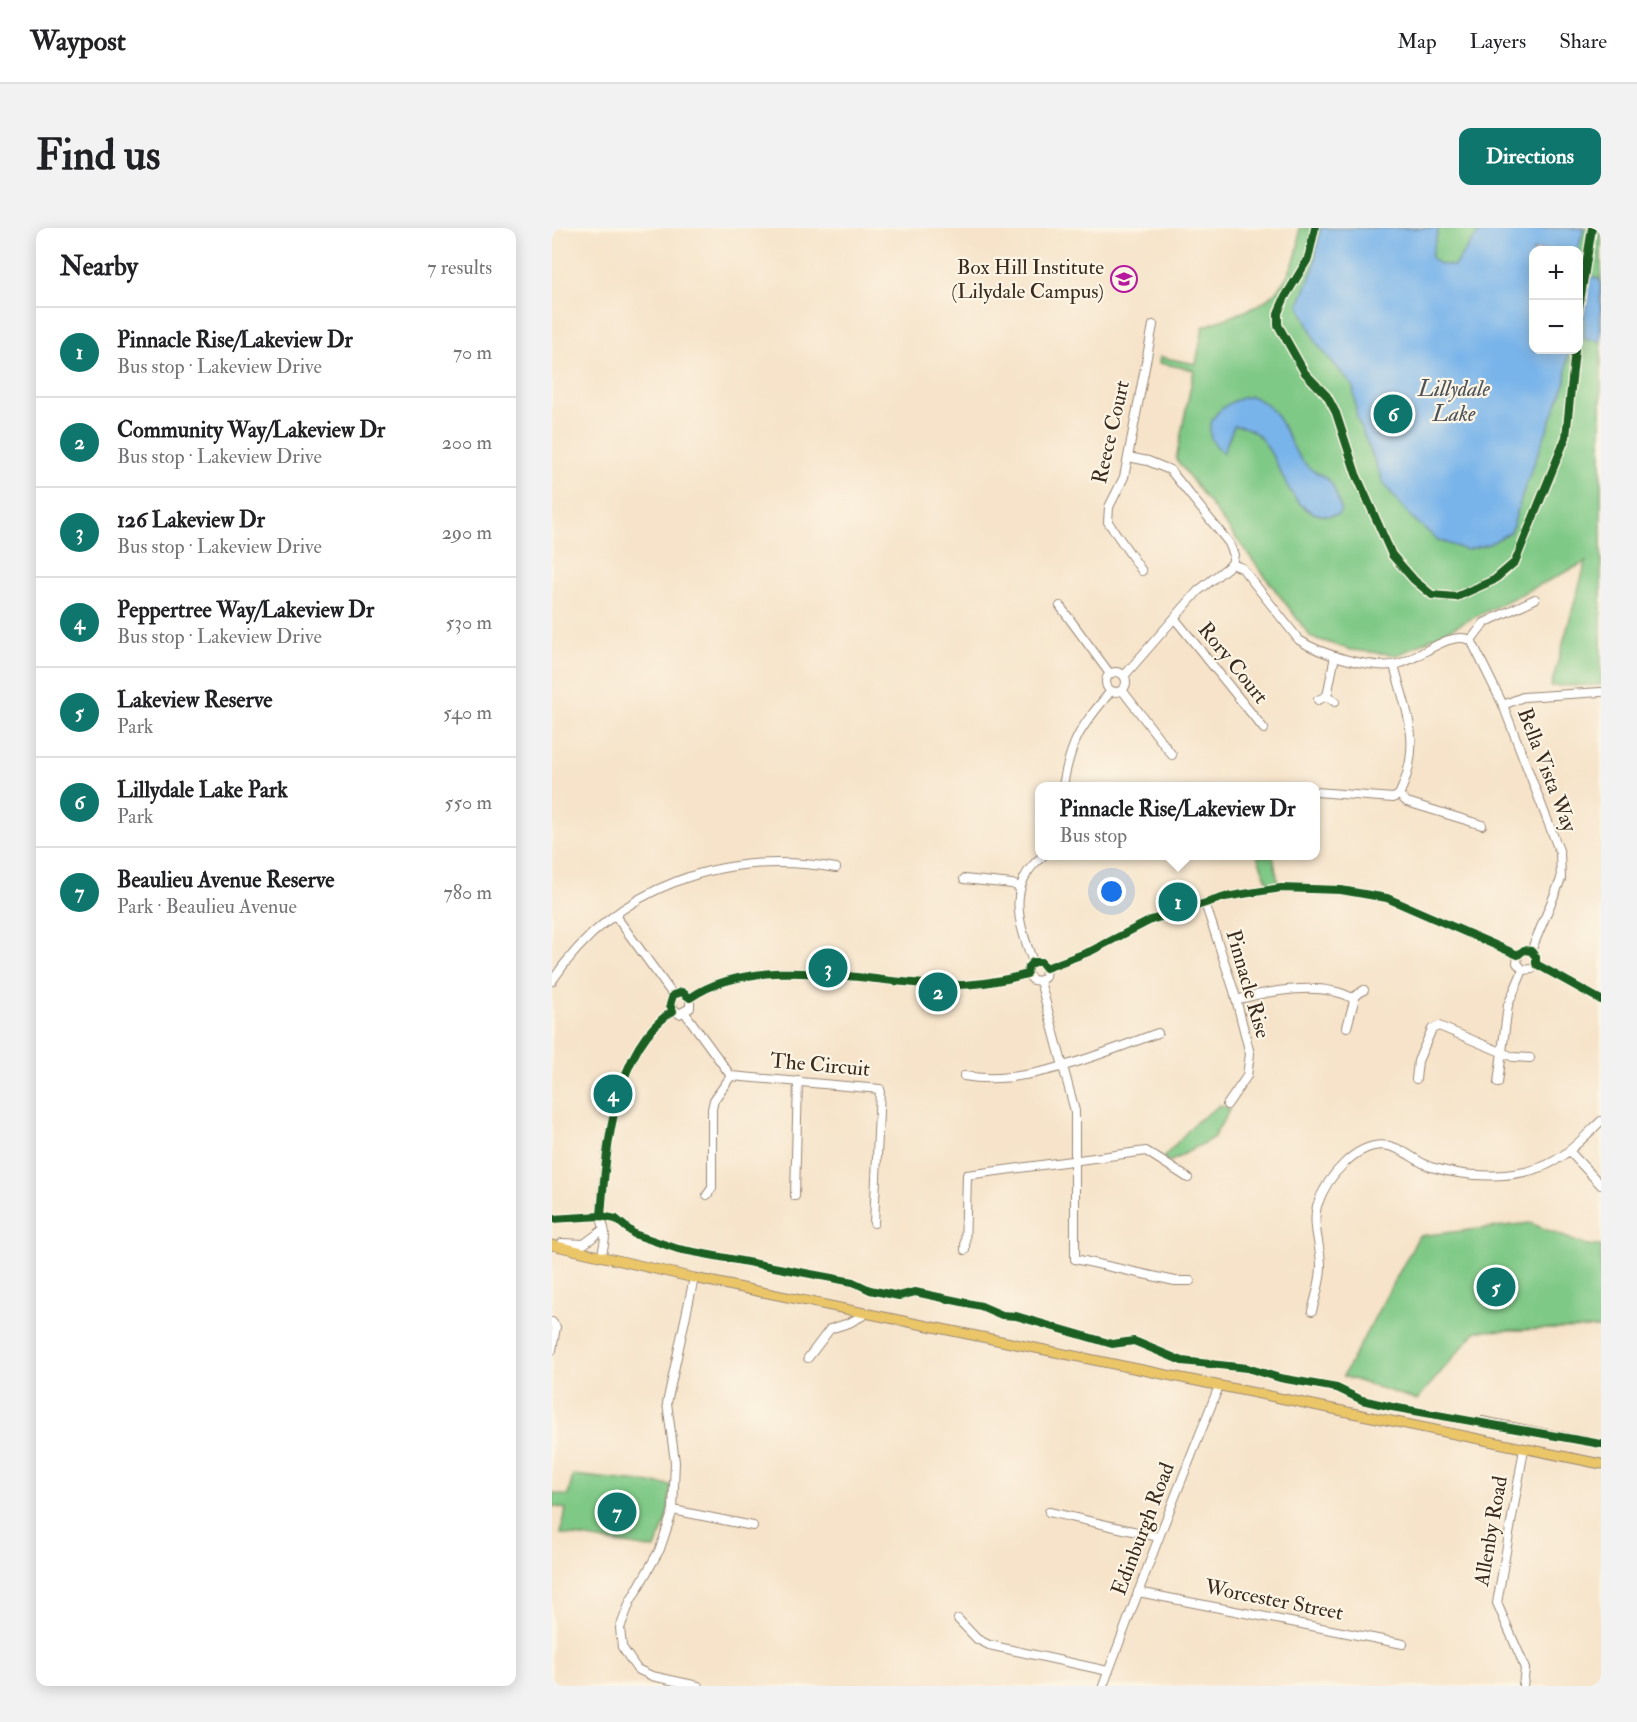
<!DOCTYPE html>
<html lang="en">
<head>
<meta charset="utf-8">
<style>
	:root { --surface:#fff; --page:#f2f2f2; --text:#202124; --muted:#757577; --line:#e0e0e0; --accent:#0f766e }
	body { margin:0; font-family:"IM FELL Double Pica",serif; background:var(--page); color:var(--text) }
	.controls { position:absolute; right:18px; top:18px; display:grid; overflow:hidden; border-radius:12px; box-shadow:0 3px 15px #0003 }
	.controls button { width:54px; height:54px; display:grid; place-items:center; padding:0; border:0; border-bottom:2px solid var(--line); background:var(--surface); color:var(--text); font:30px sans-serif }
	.you { position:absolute; left:560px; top:664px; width:21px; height:21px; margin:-15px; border:4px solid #fff; border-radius:50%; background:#1a73e8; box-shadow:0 0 0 9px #1a73e833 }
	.badge { display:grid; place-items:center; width:39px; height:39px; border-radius:50%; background:var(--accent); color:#fff; font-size:20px; font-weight:700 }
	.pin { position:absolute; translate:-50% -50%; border:3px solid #fff; box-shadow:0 2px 6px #0006 }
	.popup { position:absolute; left:483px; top:554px; width:285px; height:78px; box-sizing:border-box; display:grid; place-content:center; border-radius:12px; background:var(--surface); filter:drop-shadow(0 2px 4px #0005); font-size:20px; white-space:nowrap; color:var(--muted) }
	.popup b { font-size:22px; color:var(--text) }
	.popup::after { content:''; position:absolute; left:50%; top:100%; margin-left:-12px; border:12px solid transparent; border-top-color:var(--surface) }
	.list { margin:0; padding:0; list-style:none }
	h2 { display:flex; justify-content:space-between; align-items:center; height:78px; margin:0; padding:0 24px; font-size:26px }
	h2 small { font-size:20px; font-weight:400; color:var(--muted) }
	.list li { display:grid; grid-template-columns:39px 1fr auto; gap:18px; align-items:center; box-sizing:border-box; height:90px; padding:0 24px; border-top:2px solid var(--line) }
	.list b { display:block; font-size:22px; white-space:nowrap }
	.list p { margin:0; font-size:20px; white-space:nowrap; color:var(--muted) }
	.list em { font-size:20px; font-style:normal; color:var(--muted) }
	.map { position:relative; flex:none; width:1049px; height:1458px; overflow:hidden; border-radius:12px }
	header { display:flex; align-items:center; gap:36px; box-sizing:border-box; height:84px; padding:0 30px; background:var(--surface); border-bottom:2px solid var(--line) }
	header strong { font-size:28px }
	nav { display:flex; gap:33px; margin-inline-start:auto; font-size:21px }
	.intro { display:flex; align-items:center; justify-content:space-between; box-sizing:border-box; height:144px; padding:0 36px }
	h1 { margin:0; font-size:42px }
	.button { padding:15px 27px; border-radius:12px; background:var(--accent); color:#fff; font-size:21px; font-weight:700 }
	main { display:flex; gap:36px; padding:0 36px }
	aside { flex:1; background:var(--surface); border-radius:12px; box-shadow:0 3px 15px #0003 }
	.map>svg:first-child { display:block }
</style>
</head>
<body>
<header>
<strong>Waypost</strong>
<nav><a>Map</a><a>Layers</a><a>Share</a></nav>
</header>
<div class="intro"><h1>Find us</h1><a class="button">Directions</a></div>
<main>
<aside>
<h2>Nearby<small>7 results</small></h2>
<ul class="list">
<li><span class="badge">1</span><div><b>Pinnacle Rise/Lakeview Dr</b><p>Bus stop · Lakeview Drive</p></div><em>70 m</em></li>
<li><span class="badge">2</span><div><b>Community Way/Lakeview Dr</b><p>Bus stop · Lakeview Drive</p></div><em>200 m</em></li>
<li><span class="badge">3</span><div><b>126 Lakeview Dr</b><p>Bus stop · Lakeview Drive</p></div><em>290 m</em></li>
<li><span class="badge">4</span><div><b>Peppertree Way/Lakeview Dr</b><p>Bus stop · Lakeview Drive</p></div><em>530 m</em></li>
<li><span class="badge">5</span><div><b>Lakeview Reserve</b><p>Park</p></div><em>540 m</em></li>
<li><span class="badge">6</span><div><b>Lillydale Lake Park</b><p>Park</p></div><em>550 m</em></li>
<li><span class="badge">7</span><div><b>Beaulieu Avenue Reserve</b><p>Park · Beaulieu Avenue</p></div><em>780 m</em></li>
</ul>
</aside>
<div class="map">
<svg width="1049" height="1458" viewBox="0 0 1049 1458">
	<rect width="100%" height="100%" fill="#fcf5e5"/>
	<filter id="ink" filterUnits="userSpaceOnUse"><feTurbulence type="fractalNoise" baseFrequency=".0167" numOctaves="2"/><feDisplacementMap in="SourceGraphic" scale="12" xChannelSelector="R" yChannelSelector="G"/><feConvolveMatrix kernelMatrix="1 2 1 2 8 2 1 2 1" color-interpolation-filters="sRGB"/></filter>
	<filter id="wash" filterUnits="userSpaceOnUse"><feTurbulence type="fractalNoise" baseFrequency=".008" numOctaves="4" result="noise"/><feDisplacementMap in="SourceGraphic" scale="24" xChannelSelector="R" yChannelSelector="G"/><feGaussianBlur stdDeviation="1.35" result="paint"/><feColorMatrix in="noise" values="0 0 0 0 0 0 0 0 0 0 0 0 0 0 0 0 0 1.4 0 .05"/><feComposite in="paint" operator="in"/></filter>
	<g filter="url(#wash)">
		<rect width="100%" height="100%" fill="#f6e3c9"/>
		<g fill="#7fc986" stroke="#5d7a52" stroke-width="1.5" fill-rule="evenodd">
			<path d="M 747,0 L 1049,0 L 1049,457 L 999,458 L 1034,334 L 846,427 L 799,422 L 759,409 L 624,231 L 642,142 L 607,135 L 608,129 L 644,136 L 651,99 C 669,91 691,86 708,76 C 733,61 749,29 747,0 ZM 981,22 L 1026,22 L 1026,122 L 981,122 Z"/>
			<polygon points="705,628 721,628 726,654 717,657"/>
			<polygon points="668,877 678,881 661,910 618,934 611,930 643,895"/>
			<polygon points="978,995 1035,1018 1049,1018 1049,1100 924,1103 865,1172 791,1148 867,1008"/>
			<polygon points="21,1247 119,1257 116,1287 103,1321 9,1306 14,1281 0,1278 0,1265 16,1268"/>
		</g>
		<g fill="#78b4ea" stroke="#5a6f84" stroke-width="1.5">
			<polygon points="768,0 887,0 879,29 887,36 902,38 930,0 1032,0 1026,22 981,22 981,122 1016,122 1014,153 973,259 959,304 937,316 914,322 886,312 859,289 832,256 805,190 801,158 765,116 747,77 762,39"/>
			<polygon points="1039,48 1048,52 1049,113 1032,111 1033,58"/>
			<path d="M 699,168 C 735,182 731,215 756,239 C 763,245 775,248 779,255 C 784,262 786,273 789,281 L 786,287 C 722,298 734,197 682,198 L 671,225 C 668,221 661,216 659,210 C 652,186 680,171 699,168 Z"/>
		</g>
	</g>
	<g filter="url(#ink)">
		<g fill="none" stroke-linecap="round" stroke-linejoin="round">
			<defs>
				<g id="minor">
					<polyline points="576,229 596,233 618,242 677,315 682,327 680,336"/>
					<path d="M 680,336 L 690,340 L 747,412 C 768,426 820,442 846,436 C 868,431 896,402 919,412 L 932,395 L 983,371"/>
					<polyline points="590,343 556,294 557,279 572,249 576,229 601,97"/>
					<polyline points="508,378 558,446"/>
					<polyline points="623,391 712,501"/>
					<polyline points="919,412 951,477 1008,625 1009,651 979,723"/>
					<circle cx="564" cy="454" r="10"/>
					<polyline points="572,448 646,363 680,336"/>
					<polyline points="570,462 620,527"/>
					<polyline points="775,468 783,428"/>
					<polyline points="766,472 775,468 783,474"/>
					<polyline points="951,477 971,469 1049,464"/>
					<path d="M 511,558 C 519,511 529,499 559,463"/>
					<path d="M 764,564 L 841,570 L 847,567 C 871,516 855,487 842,437"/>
					<polyline points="847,567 855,574 930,597"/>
					<polyline points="412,651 460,656 467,659"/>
					<polyline points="653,675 682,763 698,826 695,848 675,877"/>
					<polyline points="63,687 121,767"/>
					<polyline points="966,727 965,735 971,742 980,741 984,736"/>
					<path d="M 481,734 C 467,696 453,657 491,628"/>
					<polyline points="984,736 1049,772"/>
					<polyline points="494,740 539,723 599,692 673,669 729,660 789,662 835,670 966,727"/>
					<polyline points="475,746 481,752 488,753 493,749 494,740"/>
					<path d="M 0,753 C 65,657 172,621 284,640"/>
					<polyline points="488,753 523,883 523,1031 623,1053 638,1053"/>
					<polyline points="121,767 118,777 127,786 138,780 138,770"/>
					<polyline points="121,767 130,764 138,770"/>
					<path d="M 138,770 C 205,724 312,754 389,757 C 418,758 447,754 475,746"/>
					<polyline points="800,770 812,762"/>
					<path d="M 684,772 C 716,763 770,753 800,770"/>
					<polyline points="133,785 179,848 328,861 322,995"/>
					<polyline points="795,799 802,773 800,770"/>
					<path d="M 412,848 C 475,859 547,826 606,805"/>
					<polyline points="864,851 866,833 880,801 887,798 961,829 978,830"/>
					<polyline points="946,855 956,777 971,742"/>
					<polyline points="1017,923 1049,957"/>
					<polyline points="155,967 160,960 160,881 162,872 179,848"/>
					<polyline points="243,968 246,853"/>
					<polyline points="10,1015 32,1016 52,1001"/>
					<polyline points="413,1022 415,947 594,923 636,950"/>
					<path d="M 49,1029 C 51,1022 53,1014 53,1007 C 53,999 48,992 49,984 C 53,921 63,820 121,783"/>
					<polyline points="142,1050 115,1175 123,1234 121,1282 108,1321 78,1374 68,1400 70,1419 85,1441 100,1448 146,1458"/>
					<path d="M 760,1083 C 764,1068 769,1053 769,1038 C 769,1019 760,997 765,978 C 774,950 805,912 837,918 C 853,921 864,934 879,939 C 916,950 969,953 1004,932 C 1021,922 1035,906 1049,893"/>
					<polyline points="0,1094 4,1099 0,1122"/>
					<polyline points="256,1130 278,1101 297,1095 314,1086"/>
					<polyline points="930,1193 1049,1216"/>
					<polyline points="121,1282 201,1298"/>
					<polyline points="497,1284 607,1309"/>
					<polyline points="586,1364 851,1416"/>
					<polyline points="406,1391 425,1411 437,1417 556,1443"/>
					<polyline points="551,1458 607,1309 667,1158"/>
					<polyline points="971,1458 973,1441 969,1430 945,1375 972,1221"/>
				</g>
				<polyline id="major" points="0,1017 142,1050 1049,1236"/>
			</defs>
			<use href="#minor" stroke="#988674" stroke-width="10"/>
			<use href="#major" stroke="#988674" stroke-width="11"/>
			<use href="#minor" stroke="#fff" stroke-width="8"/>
			<use href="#major" stroke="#eac669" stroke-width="9"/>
			<defs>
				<g id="cycleway">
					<polyline points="763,0 756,31 733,69 726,85 726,97 753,145 775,168 784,185 804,246 840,327 862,352 880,367 904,369 942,352 963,334 1014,209 1023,122"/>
					<polyline points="1026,86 1040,0"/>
					<path d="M 49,988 C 54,924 61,821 121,783 L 118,777 L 121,767 L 130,764 L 138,770 C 205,724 312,754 389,757 C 418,758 447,754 475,746 L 476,739 L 481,734 L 489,734 L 494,740 L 539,723 L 599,692 L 673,669 L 729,660 L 789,662 L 835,670 L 966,727 L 972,722 L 979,723 L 984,729 L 984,736 L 1049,772"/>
					<polyline points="0,991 49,988 64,991 82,1006 126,1021 301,1054 318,1062 347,1068 363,1064 429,1078 450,1087 464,1088 560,1116 582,1113 630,1133 695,1140 728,1150 785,1160 810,1172 840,1179 1049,1216"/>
				</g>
			</defs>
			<use href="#cycleway" stroke="#fcf5e5" stroke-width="11"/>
			<use href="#cycleway" stroke="#1b5e20" stroke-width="8"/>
		</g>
	</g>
	<defs>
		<symbol id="university-ring" viewBox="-11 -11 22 22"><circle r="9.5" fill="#fcf5e5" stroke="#b5179e" stroke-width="1.5"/><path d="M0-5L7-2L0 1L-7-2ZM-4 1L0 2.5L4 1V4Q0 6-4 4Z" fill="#b5179e"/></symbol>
	</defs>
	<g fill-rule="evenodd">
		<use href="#university-ring" x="557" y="36" width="30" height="30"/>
	</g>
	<g text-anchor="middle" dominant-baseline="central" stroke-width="4.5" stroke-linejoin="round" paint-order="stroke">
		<g font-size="21" fill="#3b2a1e" stroke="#fcf5e5" text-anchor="end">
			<text x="552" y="39">Box Hill Institute<tspan x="552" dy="24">(Lilydale Campus)</tspan></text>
		</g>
		<g font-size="21" fill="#3b2a1e" stroke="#fcf5e5">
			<text transform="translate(559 204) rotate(-77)">Reece Court</text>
			<text transform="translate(681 435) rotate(51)">Rory Court</text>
			<text transform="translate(995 542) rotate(69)">Bella Vista Way</text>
			<text transform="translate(696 756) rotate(74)">Pinnacle Rise</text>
			<text transform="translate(268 837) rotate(5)">The Circuit</text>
			<text transform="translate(591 1301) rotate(-69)">Edinburgh Road</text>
			<text transform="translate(939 1303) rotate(-80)">Allenby Road</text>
			<text transform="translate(722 1372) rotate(11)">Worcester Street</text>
		</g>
		<g font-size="22" font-style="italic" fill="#4d535b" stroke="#fcf5e5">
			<text x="902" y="161">Lillydale<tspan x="902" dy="25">Lake</tspan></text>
		</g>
	</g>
</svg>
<div class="controls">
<button>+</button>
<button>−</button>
</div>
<div class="you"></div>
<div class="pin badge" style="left:626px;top:674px">1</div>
<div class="popup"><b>Pinnacle Rise/Lakeview Dr</b>Bus stop</div>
<div class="pin badge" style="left:386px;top:764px">2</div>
<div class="pin badge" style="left:276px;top:740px">3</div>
<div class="pin badge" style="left:61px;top:866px">4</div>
<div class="pin badge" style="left:944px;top:1059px">5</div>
<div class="pin badge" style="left:841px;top:186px">6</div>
<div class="pin badge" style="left:65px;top:1284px">7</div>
</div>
</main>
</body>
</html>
